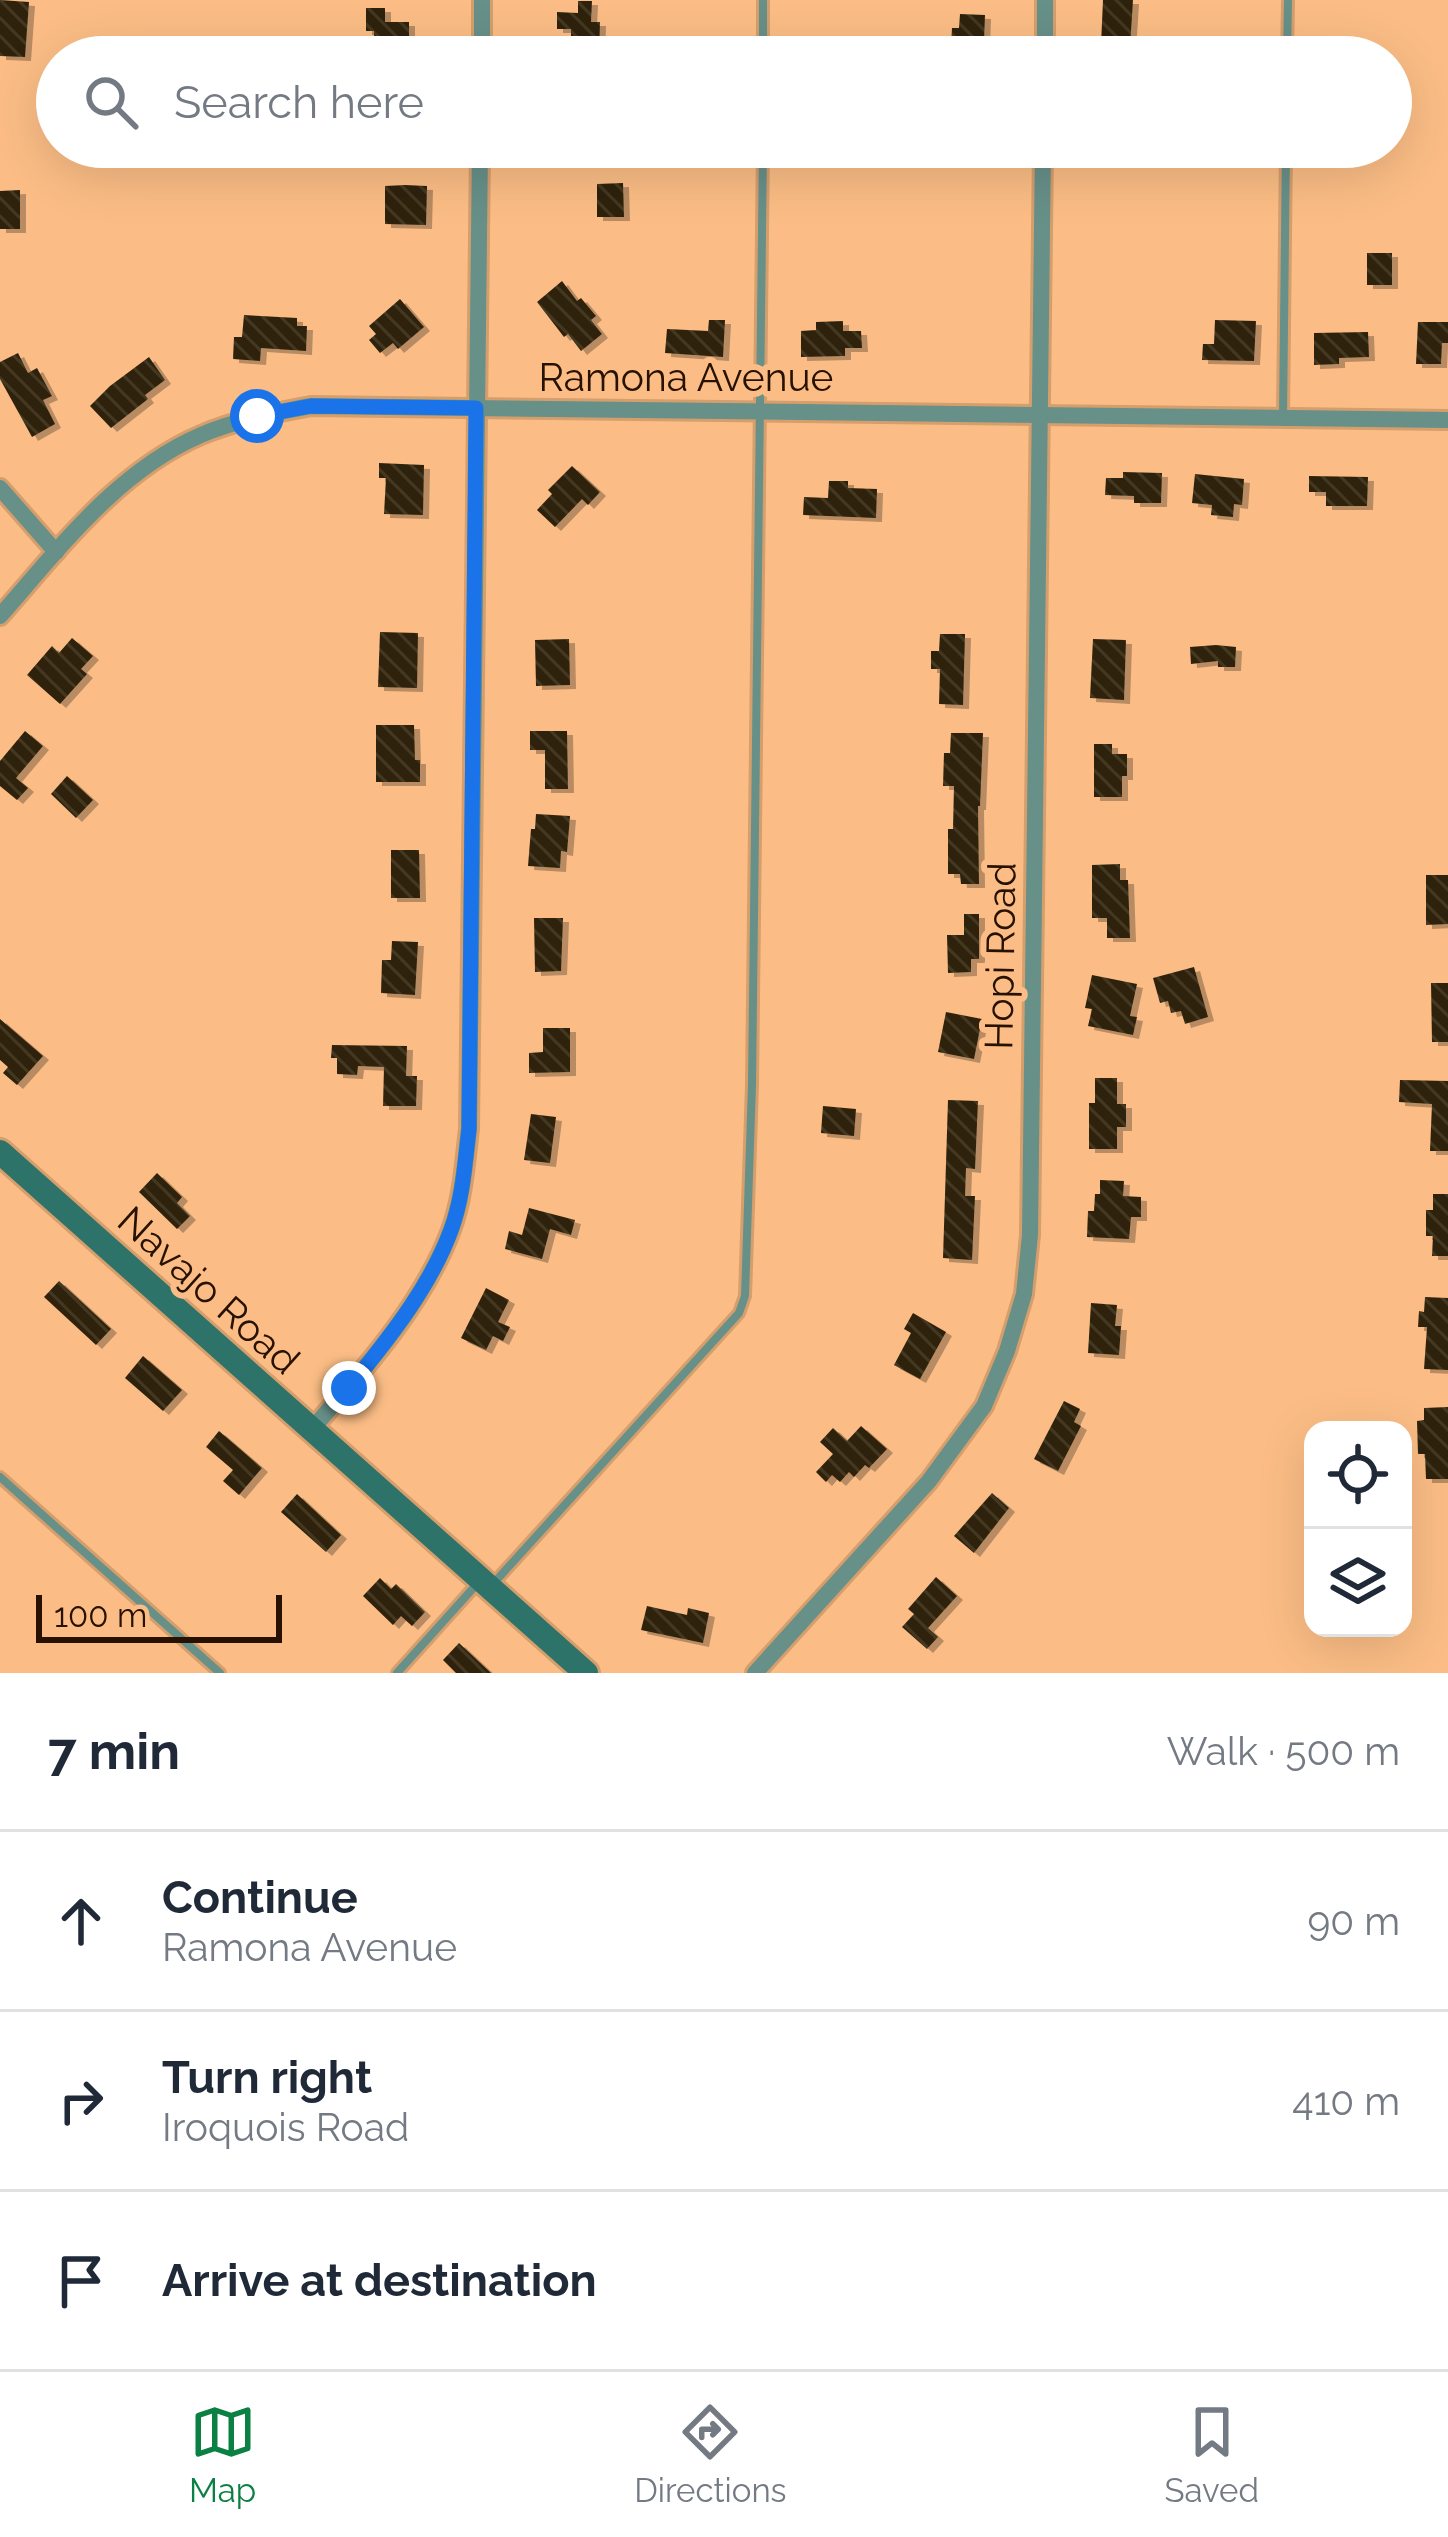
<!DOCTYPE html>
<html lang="en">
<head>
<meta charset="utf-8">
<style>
	:root { --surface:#fff; --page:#f6f6f7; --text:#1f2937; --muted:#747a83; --line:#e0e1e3; --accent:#0b8043 }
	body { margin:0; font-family:Raleway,sans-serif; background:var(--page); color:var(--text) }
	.controls { position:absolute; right:36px; bottom:36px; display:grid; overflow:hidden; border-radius:24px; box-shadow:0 12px 48px #0002 }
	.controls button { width:108px; height:108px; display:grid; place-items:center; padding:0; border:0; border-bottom:3px solid var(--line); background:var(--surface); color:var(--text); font:60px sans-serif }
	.scale { position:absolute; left:36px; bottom:30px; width:246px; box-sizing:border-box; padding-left:12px; border:6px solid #271100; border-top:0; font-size:33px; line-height:42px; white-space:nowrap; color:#271100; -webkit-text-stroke:9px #fbbd85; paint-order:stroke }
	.stop { position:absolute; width:36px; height:36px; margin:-27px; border:9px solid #1a73e8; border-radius:50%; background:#fff }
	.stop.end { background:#1a73e8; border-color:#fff; box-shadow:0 3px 12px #0008 }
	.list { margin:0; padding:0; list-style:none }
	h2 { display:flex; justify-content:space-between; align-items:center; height:156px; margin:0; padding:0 48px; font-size:51px }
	h2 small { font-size:39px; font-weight:400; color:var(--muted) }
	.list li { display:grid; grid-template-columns:78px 1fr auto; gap:36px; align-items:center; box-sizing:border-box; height:180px; padding:0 48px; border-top:3px solid var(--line) }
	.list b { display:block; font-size:45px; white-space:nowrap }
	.list p { margin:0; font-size:39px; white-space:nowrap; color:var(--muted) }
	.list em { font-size:39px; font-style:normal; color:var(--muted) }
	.icon { flex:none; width:66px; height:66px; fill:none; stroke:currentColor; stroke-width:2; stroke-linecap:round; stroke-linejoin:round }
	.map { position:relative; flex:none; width:1448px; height:1673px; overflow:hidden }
	.search { position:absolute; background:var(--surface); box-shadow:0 12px 48px #0002; left:36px; right:36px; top:36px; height:132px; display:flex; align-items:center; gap:30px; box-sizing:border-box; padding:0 42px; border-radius:66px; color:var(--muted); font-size:45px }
	.sheet { height:696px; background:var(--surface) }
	nav { display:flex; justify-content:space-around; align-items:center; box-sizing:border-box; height:168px; border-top:3px solid var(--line); background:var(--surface); font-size:33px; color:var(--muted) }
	nav a { display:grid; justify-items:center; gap:6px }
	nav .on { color:var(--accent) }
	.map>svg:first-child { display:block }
</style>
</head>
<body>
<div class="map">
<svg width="1448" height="1673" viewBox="0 0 1448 1673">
	<defs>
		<pattern id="building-back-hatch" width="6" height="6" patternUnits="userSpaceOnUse" patternTransform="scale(3)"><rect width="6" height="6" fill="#2f230b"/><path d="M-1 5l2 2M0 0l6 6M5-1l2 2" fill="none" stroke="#443924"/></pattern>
		<filter id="shadow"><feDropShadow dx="6" dy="4" stdDeviation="0" flood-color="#0004"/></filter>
	</defs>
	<rect width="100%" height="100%" fill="#fbbd85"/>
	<g fill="url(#building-back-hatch)" filter="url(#shadow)">
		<polygon points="0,0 29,2 25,57 0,56"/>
		<polygon points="1103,0 1133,0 1130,47 1101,45"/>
		<polygon points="578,1 592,1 591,22 600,22 599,57 571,57 571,29 557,29 557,12 578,13"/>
		<polygon points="366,8 385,8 385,22 409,22 409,57 374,57 374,31 366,31"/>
		<polygon points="960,14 985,15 984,41 991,42 990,57 961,57 962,45 951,45 952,28 959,28"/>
		<polygon points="623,183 624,217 597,217 597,184"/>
		<polygon points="405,185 427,186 426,225 385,224 385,186"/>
		<polygon points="20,190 20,229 0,229 0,191"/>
		<rect x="1367" y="253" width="25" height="32"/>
		<polygon points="562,281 577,301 581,298 596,316 591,320 602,334 581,351 568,334 564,337 537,302"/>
		<polygon points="400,299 424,327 398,349 393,343 380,353 369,340 376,334 369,326"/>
		<polygon points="244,315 297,318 297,326 307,326 306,351 261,348 260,361 233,359 234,337 242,337"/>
		<polygon points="709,320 725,320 723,357 665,353 667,329 708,331"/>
		<polygon points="1215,320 1256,321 1254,361 1202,360 1203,344 1214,344"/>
		<polygon points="843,321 843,331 861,331 862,348 845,348 845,356 801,357 801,331 816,330 816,322"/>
		<polygon points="1418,322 1448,322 1448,343 1442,343 1441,364 1416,364"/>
		<polygon points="1368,332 1369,357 1339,358 1339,364 1314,365 1314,333"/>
		<polygon points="18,353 28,373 37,368 52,396 43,400 55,424 32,437 0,379 0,362"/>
		<polygon points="149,357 165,380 145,395 148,399 111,428 90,406 110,386"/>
		<polygon points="379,463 424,465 423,515 384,514 386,478 379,478"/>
		<polygon points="572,466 600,492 588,505 582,499 555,527 537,510 552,494 548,490"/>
		<polygon points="1123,472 1162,473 1161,503 1134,503 1134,496 1105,495 1106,478 1123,478"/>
		<polygon points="1195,474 1244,479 1242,505 1234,504 1233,517 1211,515 1212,505 1192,503"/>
		<polygon points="1309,476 1368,477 1367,506 1326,506 1326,492 1309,492"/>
		<polygon points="829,481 848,481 848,488 877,489 876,518 803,515 804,497 828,498"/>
		<polygon points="380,632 418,633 417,688 378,687"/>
		<polygon points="940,634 965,634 963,705 939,704 940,669 931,669 931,651 939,651"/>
		<polygon points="72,638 93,656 81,669 87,674 60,704 27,675 52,646 59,653"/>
		<polygon points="569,639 570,685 536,686 535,640"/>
		<polygon points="1093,639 1126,640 1124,700 1090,698"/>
		<polygon points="1216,645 1236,647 1235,667 1218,667 1218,661 1191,664 1190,647"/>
		<polygon points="376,725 414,725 415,760 420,760 420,782 376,782"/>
		<polygon points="25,731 43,746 16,778 28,788 17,800 0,786 0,761"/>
		<polygon points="530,731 567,731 568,789 545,789 545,750 530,750"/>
		<polygon points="951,733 983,733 980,806 978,806 979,884 961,884 960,874 948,874 948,829 953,829 954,786 943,786 944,753 950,753"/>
		<polygon points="1094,744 1112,744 1112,754 1127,754 1127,776 1122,776 1122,797 1094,797"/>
		<polygon points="67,776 93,800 76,818 51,794"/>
		<polygon points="536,814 570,816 567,852 561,851 560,868 528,866 531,829 535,829"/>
		<polygon points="391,850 419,850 420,898 391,898"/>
		<polygon points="1120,864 1120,880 1128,880 1130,938 1107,938 1107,918 1092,918 1092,865"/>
		<polygon points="1426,875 1448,875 1448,924 1426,925"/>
		<polygon points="964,914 979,914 979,959 971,959 971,972 948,973 947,935 964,935"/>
		<polygon points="534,918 563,918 561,971 535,972"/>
		<polygon points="392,941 418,942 415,995 381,993 382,960 391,960"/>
		<polygon points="1194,967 1208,1017 1185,1024 1181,1011 1171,1013 1168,1001 1160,1003 1153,978"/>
		<polygon points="1092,975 1137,984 1130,1016 1137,1017 1133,1035 1088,1026 1092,1009 1085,1008"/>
		<polygon points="1431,983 1448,983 1448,1042 1432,1042"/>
		<polygon points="946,1012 982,1019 974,1059 938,1052"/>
		<polygon points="0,1019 43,1056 17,1085 3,1073 8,1067 0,1060"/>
		<polygon points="543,1028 570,1028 570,1072 529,1073 529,1053 543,1052"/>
		<polygon points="332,1045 407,1046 406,1076 417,1076 416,1106 383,1106 384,1067 358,1066 357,1075 337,1074 337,1058 331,1058"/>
		<polygon points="1095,1078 1117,1078 1117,1104 1126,1104 1126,1127 1117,1127 1117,1149 1089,1149 1089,1103 1095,1103"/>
		<polygon points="1400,1080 1448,1081 1448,1151 1430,1151 1432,1104 1399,1102"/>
		<polygon points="948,1100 978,1101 975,1169 966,1168 965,1196 975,1196 972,1260 943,1258"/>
		<polygon points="823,1106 856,1109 854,1136 821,1133"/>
		<polygon points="531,1114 556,1117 550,1163 524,1160"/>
		<polygon points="157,1173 182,1197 177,1203 190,1216 177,1229 139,1192"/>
		<polygon points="1100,1180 1124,1181 1123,1196 1141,1197 1141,1217 1131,1217 1129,1239 1087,1237 1088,1211 1094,1211 1095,1194 1100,1194"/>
		<polygon points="1433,1194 1448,1194 1448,1256 1432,1256 1433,1236 1426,1236 1426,1210 1433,1210"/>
		<polygon points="529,1208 575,1220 571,1235 550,1229 542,1259 505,1249 509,1231 522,1235"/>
		<polygon points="59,1281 111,1329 96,1345 44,1297"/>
		<polygon points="486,1288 509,1300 498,1322 510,1327 503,1341 493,1336 486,1350 461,1338"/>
		<polygon points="1425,1297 1448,1298 1448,1370 1424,1369 1427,1327 1418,1327 1419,1311 1424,1312"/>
		<polygon points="1091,1303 1117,1305 1115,1326 1121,1326 1119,1355 1088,1353"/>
		<polygon points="913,1313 946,1332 920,1379 894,1365 911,1333 904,1329"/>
		<polygon points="143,1356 182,1390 163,1411 125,1378"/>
		<polygon points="1064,1401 1080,1409 1074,1422 1081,1426 1058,1471 1034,1459"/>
		<polygon points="1448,1407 1448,1479 1426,1479 1425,1454 1418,1454 1417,1421 1424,1420 1424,1408"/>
		<polygon points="861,1426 887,1449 869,1468 865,1465 854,1477 849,1472 840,1482 832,1475 826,1482 816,1472 833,1454 820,1442 833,1428 847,1441"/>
		<polygon points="219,1431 262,1468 239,1495 223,1481 233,1470 206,1447"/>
		<polygon points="992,1493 1009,1508 974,1553 954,1536"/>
		<polygon points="297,1494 341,1535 326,1552 281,1512"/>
		<polygon points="936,1577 957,1596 928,1628 938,1637 927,1649 902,1627 914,1614 908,1609"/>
		<polygon points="380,1578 391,1589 396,1584 425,1612 412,1626 401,1616 393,1625 363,1596"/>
		<polygon points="647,1606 687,1615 688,1608 709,1613 703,1643 641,1630"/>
		<polygon points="459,1643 491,1673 456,1673 443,1660"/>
	</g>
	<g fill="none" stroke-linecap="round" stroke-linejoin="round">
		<defs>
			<g id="service">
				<polyline points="763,0 763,57"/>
				<polyline points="1287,57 1288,0"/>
				<polyline points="1283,416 1286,147"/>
				<polyline points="0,1477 220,1673"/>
				<polyline points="492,1585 739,1313 745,1296 752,1085 763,147"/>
				<polyline points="397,1673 476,1585"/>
			</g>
			<g id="minor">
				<polyline points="482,57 482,0"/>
				<polyline points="1045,57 1045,0"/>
				<polyline points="0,488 56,552"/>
				<path d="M 0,616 C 59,549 117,471 201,435 C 236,420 274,413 311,406 L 1448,420"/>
				<path d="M 312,1429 C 363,1371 424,1303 451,1230 C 463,1198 465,1162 469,1129 L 480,147"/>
				<polyline points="755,1673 929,1481 984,1406 1007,1351 1024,1294 1030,1235 1043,147"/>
			</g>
			<polyline id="secondary" points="0,1152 586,1673"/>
		</defs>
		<use href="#service" stroke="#d59e6d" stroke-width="14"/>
		<use href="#minor" stroke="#d59e6d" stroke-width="22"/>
		<use href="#secondary" stroke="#d59e6d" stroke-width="30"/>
		<use href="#service" stroke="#679089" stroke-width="8"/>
		<use href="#minor" stroke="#679089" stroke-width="16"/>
		<use href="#secondary" stroke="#2e7369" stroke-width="24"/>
	</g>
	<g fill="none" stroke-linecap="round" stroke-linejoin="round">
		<path stroke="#1a73e8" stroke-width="15" d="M 257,416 L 311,406 L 476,408 L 469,1129 C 465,1162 463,1198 451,1230 C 430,1288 387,1340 349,1388"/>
	</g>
	<g text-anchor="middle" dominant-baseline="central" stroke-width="12" stroke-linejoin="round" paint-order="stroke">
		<g font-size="39" fill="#271100" stroke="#fbbd85">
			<text x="686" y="377">Ramona Avenue</text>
			<text transform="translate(1000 956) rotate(-89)">Hopi Road</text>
			<text transform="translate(209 1290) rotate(42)">Navajo Road</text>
		</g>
	</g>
</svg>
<div class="controls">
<button><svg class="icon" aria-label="locate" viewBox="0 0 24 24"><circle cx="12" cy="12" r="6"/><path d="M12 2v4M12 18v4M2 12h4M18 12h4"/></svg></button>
<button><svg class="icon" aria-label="layers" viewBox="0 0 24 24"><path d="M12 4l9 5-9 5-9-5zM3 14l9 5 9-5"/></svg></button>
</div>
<div class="scale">100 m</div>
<div class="stop" style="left:257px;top:416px"></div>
<div class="stop end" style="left:349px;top:1388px"></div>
<div class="search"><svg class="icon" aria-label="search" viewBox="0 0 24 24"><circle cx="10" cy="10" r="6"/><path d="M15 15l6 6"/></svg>Search here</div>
</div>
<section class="sheet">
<h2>7 min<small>Walk · 500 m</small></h2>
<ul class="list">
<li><svg class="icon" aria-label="ahead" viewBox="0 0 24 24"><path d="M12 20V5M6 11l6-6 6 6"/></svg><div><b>Continue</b><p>Ramona Avenue</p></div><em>90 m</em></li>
<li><svg class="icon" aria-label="right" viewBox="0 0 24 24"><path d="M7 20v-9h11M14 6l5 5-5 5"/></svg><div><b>Turn right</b><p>Iroquois Road</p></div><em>410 m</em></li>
<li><svg class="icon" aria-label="arrive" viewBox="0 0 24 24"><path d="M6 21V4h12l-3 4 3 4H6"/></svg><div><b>Arrive at destination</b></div></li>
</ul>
</section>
<nav>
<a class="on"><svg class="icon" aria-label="map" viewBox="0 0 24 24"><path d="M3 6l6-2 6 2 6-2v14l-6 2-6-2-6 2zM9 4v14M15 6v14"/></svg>Map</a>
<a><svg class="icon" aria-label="directions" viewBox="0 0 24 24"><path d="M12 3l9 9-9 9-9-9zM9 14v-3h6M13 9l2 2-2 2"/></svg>Directions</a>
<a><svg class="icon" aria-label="saved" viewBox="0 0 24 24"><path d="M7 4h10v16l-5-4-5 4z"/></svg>Saved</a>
</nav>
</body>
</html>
